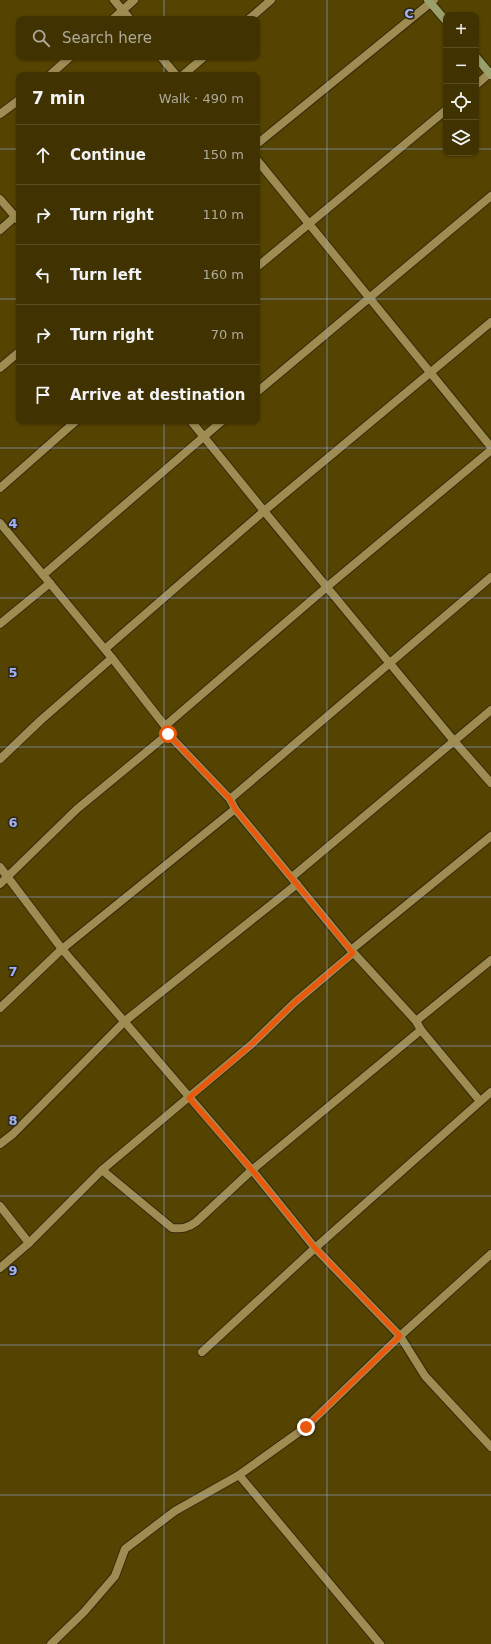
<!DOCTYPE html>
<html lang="en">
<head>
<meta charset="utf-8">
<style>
	:root { --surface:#403201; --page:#473a0b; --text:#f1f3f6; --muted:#aeaa99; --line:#594d23 }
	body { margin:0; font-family:"DejaVu Sans",sans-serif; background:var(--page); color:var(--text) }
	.controls { position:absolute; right:12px; top:12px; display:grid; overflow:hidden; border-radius:8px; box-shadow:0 1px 3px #0004 }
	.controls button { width:36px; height:36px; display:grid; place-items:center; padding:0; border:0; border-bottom:1px solid var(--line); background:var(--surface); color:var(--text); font:20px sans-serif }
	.stop { position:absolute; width:12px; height:12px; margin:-9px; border:3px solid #ea580c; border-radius:50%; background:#fff }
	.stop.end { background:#ea580c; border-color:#fff; box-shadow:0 1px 4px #0008 }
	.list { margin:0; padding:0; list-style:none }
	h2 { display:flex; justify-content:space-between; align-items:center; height:52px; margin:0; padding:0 16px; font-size:17px }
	h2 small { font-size:13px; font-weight:400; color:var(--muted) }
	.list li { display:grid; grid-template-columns:26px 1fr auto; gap:12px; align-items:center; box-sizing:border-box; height:60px; padding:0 16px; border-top:1px solid var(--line) }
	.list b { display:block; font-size:15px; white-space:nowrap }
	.list em { font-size:13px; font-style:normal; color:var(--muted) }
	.icon { flex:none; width:22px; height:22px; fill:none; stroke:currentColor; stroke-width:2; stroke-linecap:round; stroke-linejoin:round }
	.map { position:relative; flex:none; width:491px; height:1644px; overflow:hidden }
	.search { position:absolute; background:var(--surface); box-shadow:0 1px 3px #0004; left:16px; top:16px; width:244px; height:44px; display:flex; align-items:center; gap:10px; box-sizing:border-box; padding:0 14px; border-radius:8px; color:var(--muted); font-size:15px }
	.panel { position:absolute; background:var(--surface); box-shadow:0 1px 3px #0004; left:16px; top:72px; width:244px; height:352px; border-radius:8px }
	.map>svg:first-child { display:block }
</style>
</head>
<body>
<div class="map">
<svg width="491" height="1644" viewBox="0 0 491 1644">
	<rect width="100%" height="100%" fill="#554301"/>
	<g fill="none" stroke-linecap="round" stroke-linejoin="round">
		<defs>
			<g id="minor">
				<polyline points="114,0 130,19"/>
				<polyline points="113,19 134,0"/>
				<polyline points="249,19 271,0"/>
				<polyline points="161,57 176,75"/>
				<polyline points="50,75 70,57"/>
				<polyline points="183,75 204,57"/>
				<polyline points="476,85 491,72"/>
				<polyline points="0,114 19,100"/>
				<polyline points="257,144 434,0"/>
				<polyline points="257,160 491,447"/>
				<polyline points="0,199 19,221"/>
				<polyline points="0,230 18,214"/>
				<polyline points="257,267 446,110"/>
				<polyline points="0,368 19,352"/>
				<polyline points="257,392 491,196"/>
				<polyline points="191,421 264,511 454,741 491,783"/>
				<polyline points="0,488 76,421"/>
				<polyline points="0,523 112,658 165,726 168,734 230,799 235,809 351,950 491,836"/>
				<polyline points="43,575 222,421"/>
				<polyline points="0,624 50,583"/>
				<polyline points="105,649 264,511 491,322"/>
				<polyline points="165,726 328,586 491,450"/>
				<polyline points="0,759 41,720 112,658"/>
				<polyline points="230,799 491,577"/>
				<polyline points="0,867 62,949 252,1170 315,1248 400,1336 425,1376 491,1447"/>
				<polyline points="292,877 491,710"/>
				<polyline points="0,884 77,809 168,734"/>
				<polyline points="351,950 416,1021 421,1030 480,1101"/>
				<polyline points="0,1008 62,949 235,809"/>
				<polyline points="416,1021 491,960"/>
				<polyline points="0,1144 13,1134 125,1021 297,884"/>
				<path d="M 102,1170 L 172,1228 C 182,1229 188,1228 196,1222 L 252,1170 L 421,1030"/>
				<polyline points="0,1206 29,1243"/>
				<polyline points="0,1268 29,1243 102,1170 252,1044 294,1003 353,953"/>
				<polyline points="202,1352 315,1248 491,1092"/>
				<polyline points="239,1475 380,1644"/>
				<polyline points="51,1644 84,1612 115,1576 125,1549 175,1511 239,1475 306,1427 400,1336 491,1254"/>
			</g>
			<g id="secondary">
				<polyline points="428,0 446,21"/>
				<polyline points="476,57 491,75"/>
			</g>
		</defs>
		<use href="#minor" stroke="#342b0c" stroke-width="10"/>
		<use href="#secondary" stroke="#342b0c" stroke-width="10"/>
		<use href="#minor" stroke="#9f8c53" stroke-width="8"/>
		<use href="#secondary" stroke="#9aa06a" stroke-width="8"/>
	</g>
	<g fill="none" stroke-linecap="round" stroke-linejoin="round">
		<polyline stroke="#ea580c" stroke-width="5" points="168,734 230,799 235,809 353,953 294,1003 252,1044 189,1098 252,1170 315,1248 400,1336 306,1427"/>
	</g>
	<path fill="none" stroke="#9fb3fd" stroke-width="1" stroke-opacity="0.55" d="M 164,0 L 164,19M 327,0 L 327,1644M 164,57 L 164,75M 0,149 L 19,149M 257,149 L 446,149M 476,149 L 491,149M 0,299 L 19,299M 257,299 L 491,299M 164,421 L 164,1644M 0,448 L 491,448M 0,598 L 491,598M 0,747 L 491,747M 0,897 L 491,897M 0,1046 L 491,1046M 0,1196 L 491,1196M 0,1345 L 491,1345M 0,1495 L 491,1495"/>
	<g font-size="13" text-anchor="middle" font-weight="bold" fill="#9fb3fd" stroke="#332b13" stroke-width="3.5" stroke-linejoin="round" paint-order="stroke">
		<text x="409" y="18">C</text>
		<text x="13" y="528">4</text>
		<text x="13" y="677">5</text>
		<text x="13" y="827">6</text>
		<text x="13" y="976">7</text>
		<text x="13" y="1125">8</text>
		<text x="13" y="1275">9</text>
	</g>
</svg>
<div class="controls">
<button>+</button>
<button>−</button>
<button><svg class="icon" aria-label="locate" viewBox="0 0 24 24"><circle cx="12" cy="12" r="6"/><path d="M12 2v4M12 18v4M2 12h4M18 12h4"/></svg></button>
<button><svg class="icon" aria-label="layers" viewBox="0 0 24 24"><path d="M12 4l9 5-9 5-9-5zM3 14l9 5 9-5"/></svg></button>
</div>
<div class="stop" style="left:168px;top:734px"></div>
<div class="stop end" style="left:306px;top:1427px"></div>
<div class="search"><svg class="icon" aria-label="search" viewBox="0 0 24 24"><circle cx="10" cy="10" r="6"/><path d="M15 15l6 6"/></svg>Search here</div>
<section class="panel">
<h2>7 min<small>Walk · 490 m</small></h2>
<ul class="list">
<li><svg class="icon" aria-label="ahead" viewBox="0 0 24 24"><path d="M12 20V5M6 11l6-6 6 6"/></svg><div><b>Continue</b></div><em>150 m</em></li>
<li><svg class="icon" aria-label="right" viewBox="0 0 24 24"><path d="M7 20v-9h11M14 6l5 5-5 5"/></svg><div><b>Turn right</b></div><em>110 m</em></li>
<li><svg class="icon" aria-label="left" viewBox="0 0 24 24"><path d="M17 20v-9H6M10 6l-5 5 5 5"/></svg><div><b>Turn left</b></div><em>160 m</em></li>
<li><svg class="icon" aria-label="right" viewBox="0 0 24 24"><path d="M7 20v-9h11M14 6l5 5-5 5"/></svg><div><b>Turn right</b></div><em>70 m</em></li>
<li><svg class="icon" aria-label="arrive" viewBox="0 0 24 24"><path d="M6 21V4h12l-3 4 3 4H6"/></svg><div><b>Arrive at destination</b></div></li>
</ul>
</section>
</div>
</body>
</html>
